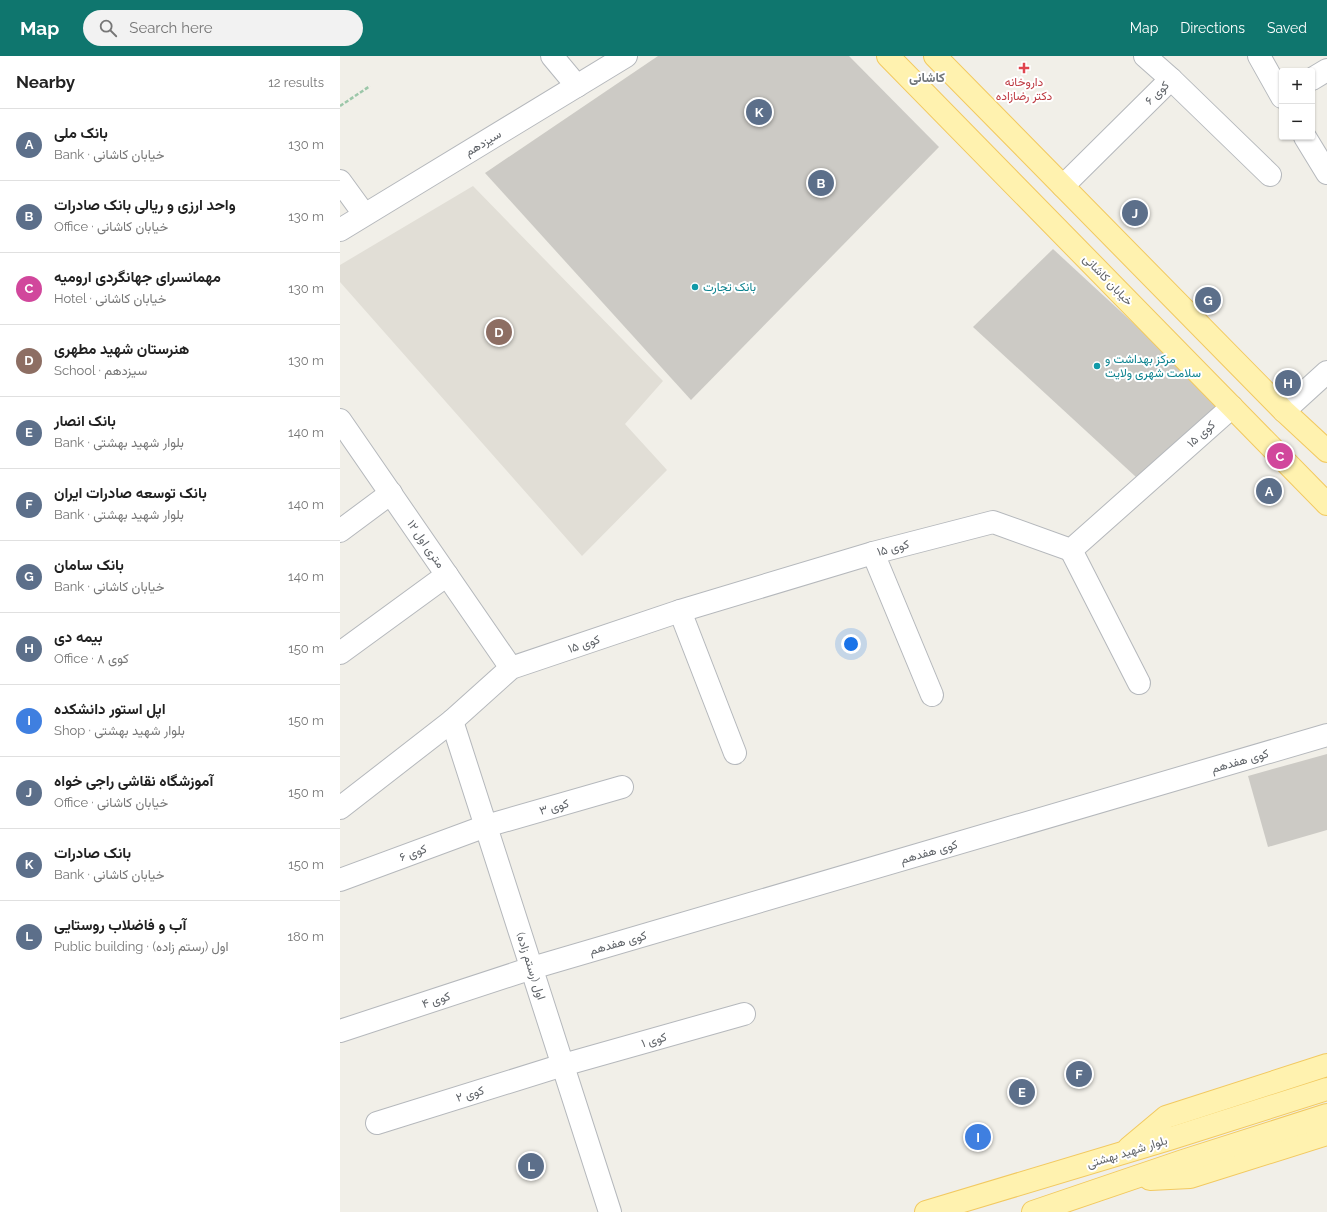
<!DOCTYPE html>
<html lang="en">
<head>
<meta charset="utf-8">
<style>
	:root { --surface:#fff; --page:#f2f2f2; --text:#222; --muted:#767676; --line:#e0e0e0; --accent:#0f766e }
	body { margin:0; font-family:Raleway,Vazirmatn,sans-serif; background:var(--page); color:var(--text) }
	.controls { position:absolute; right:12px; top:12px; display:grid; overflow:hidden; border-radius:4px; box-shadow:0 1px 3px #0004 }
	.controls button { width:36px; height:36px; display:grid; place-items:center; padding:0; border:0; border-bottom:1px solid var(--line); background:var(--surface); color:var(--text); font:20px sans-serif }
	.you { position:absolute; left:511px; top:588px; width:14px; height:14px; margin:-10px; border:3px solid #fff; border-radius:50%; background:#1a73e8; box-shadow:0 0 0 6px #1a73e833 }
	.badge { display:grid; place-items:center; width:26px; height:26px; border-radius:50%; background:var(--accent); color:#fff; font-size:13px; font-weight:700 }
	.pin { position:absolute; translate:-50% -50%; border:2px solid #fff; box-shadow:0 1px 4px #0006 }
	.list { margin:0; padding:0; list-style:none }
	h2 { display:flex; justify-content:space-between; align-items:center; height:52px; margin:0; padding:0 16px; font-size:17px }
	h2 small { font-size:13px; font-weight:400; color:var(--muted) }
	.list li { display:grid; grid-template-columns:26px 1fr auto; gap:12px; align-items:center; box-sizing:border-box; height:72px; padding:0 16px; border-top:1px solid var(--line) }
	.list b { display:block; font-size:15px; white-space:nowrap }
	.list p { margin:0; font-size:13px; white-space:nowrap; color:var(--muted) }
	.list em { font-size:13px; font-style:normal; color:var(--muted) }
	.icon { flex:none; width:22px; height:22px; fill:none; stroke:currentColor; stroke-width:2; stroke-linecap:round; stroke-linejoin:round }
	.map { position:relative; flex:none; width:987px; height:1156px; overflow:hidden }
	header { display:flex; align-items:center; gap:24px; box-sizing:border-box; height:56px; padding:0 20px; background:var(--accent); color:#fff }
	header strong { font-size:19px }
	nav { display:flex; gap:22px; margin-inline-start:auto; font-size:14px }
	.search { width:280px; height:36px; background:var(--page); display:flex; align-items:center; gap:10px; box-sizing:border-box; padding:0 14px; border-radius:22px; color:var(--muted); font-size:15px }
	main { display:flex }
	aside { flex:1; background:var(--surface) }
	.map>svg:first-child { display:block }
</style>
</head>
<body>
<header>
<strong>Map</strong>
<div class="search"><svg class="icon" aria-label="search" viewBox="0 0 24 24"><circle cx="10" cy="10" r="6"/><path d="M15 15l6 6"/></svg>Search here</div>
<nav><a>Map</a><a>Directions</a><a>Saved</a></nav>
</header>
<main>
<aside>
<h2>Nearby<small>12 results</small></h2>
<ul class="list">
<li><span class="badge" style="background:#5c6f8a">A</span><div><b>بانک ملی</b><p>Bank · خیابان کاشانی</p></div><em>130 m</em></li>
<li><span class="badge" style="background:#5c6f8a">B</span><div><b>واحد ارزی و ریالی بانک صادرات</b><p>Office · خیابان کاشانی</p></div><em>130 m</em></li>
<li><span class="badge" style="background:#d1479c">C</span><div><b>مهمانسرای جهانگردى ارومیه</b><p>Hotel · خیابان کاشانی</p></div><em>130 m</em></li>
<li><span class="badge" style="background:#8d6e63">D</span><div><b>هنرستان شهید مطهری</b><p>School · سیزدهم</p></div><em>130 m</em></li>
<li><span class="badge" style="background:#5c6f8a">E</span><div><b>بانک انصار</b><p>Bank · بلوار شهید بهشتی</p></div><em>140 m</em></li>
<li><span class="badge" style="background:#5c6f8a">F</span><div><b>بانک توسعه صادرات ایران</b><p>Bank · بلوار شهید بهشتی</p></div><em>140 m</em></li>
<li><span class="badge" style="background:#5c6f8a">G</span><div><b>بانک سامان</b><p>Bank · خیابان کاشانی</p></div><em>140 m</em></li>
<li><span class="badge" style="background:#5c6f8a">H</span><div><b>بیمه دی</b><p>Office · کوی ۸</p></div><em>150 m</em></li>
<li><span class="badge" style="background:#3f7fe0">I</span><div><b>اپل استور دانشکده</b><p>Shop · بلوار شهید بهشتی</p></div><em>150 m</em></li>
<li><span class="badge" style="background:#5c6f8a">J</span><div><b>آموزشگاه نقاشی راجی خواه</b><p>Office · خیابان کاشانی</p></div><em>150 m</em></li>
<li><span class="badge" style="background:#5c6f8a">K</span><div><b>بانک صادرات</b><p>Bank · خیابان کاشانی</p></div><em>150 m</em></li>
<li><span class="badge" style="background:#5c6f8a">L</span><div><b>آب و فاضلاب روستایی</b><p>Public building · اول (رستم زاده)</p></div><em>180 m</em></li>
</ul>
</aside>
<div class="map">
<svg width="987" height="1156" viewBox="0 0 987 1156">
	<rect width="100%" height="100%" fill="#f1efe8"/>
	<polygon fill="#e1ded6" points="133,130 323,325 285,368 327,414 242,500 0,226 0,209"/>
	<g fill="#cccac5">
		<polygon points="318,0 509,0 599,91 351,344 145,117"/>
		<polygon points="713,193 882,349 796,421 633,271"/>
		<polygon points="987,698 987,774 928,791 908,720"/>
	</g>
	<g fill="none" stroke-linecap="round" stroke-linejoin="round">
		<defs>
			<g id="minor">
				<polyline points="212,0 237,30"/>
				<polyline points="805,0 831,23"/>
				<polyline points="919,0 942,41"/>
				<polyline points="972,23 987,14"/>
				<polyline points="965,81 987,117"/>
				<polyline points="0,125 24,158"/>
				<polyline points="723,130 831,23 930,119"/>
				<polyline points="0,174 286,0"/>
				<polyline points="944,355 987,316"/>
				<polyline points="0,364 171,612"/>
				<polyline points="0,475 51,437"/>
				<polyline points="731,494 799,627"/>
				<polyline points="533,497 592,639"/>
				<polyline points="340,555 395,697"/>
				<polyline points="0,597 107,519"/>
				<polyline points="112,665 270,1156"/>
				<polyline points="0,752 112,665 171,612 340,555 533,497 653,466 731,494 892,351"/>
				<polyline points="0,824 146,770 282,731"/>
				<polyline points="0,975 192,912 987,679"/>
				<polyline points="37,1067 223,1009 404,958"/>
			</g>
			<g id="primary">
				<polyline points="548,0 987,448"/>
				<polyline points="595,0 944,355 987,395"/>
				<polyline points="789,1092 826,1061 987,1009"/>
				<polyline points="810,1123 850,1121 987,1078"/>
				<polyline points="586,1156 829,1083 987,1033"/>
				<polyline points="693,1156 843,1105 987,1059"/>
			</g>
		</defs>
		<use href="#minor" stroke="#b5b8bc" stroke-width="24"/>
		<use href="#primary" stroke="#f2c960" stroke-width="24"/>
		<polyline stroke="#9cc7a9" stroke-width="2.5" stroke-dasharray="4 2" stroke-linecap="butt" points="0,50 30,30"/>
		<use href="#minor" stroke="#fff" stroke-width="22"/>
		<use href="#primary" stroke="#fff2af" stroke-width="22"/>
	</g>
	<path fill="#e0444e" stroke="#fff" stroke-width="1.5" d="M682 6h4v4h4v4h-4v4h-4v-4h-4v-4h4z"/>
	<g fill="#0f9aa8" stroke="#fff" stroke-width="1.5">
		<circle cx="355" cy="231" r="4"/>
		<circle cx="757" cy="310" r="4"/>
	</g>
	<g text-anchor="middle" dominant-baseline="central" stroke-width="4" stroke-linejoin="round" paint-order="stroke">
		<g font-size="12" fill="#be3a42" stroke="#fff">
			<text x="684" y="26">داروخانه<tspan x="684" dy="14">دکتر رضازاده</tspan></text>
		</g>
		<g font-size="12" fill="#5f6368" stroke="#fff">
			<text transform="translate(817 37) rotate(-44)">کوی ۶</text>
			<text transform="translate(143 87) rotate(-31)">سیزدهم</text>
			<text transform="translate(768 224) rotate(46)">خیابان کاشانی</text>
			<text transform="translate(861 378) rotate(-42)">کوی ۱۵</text>
			<text transform="translate(86 488) rotate(55)">۱۲ متری اول</text>
			<text transform="translate(553 492) rotate(-15)">کوی ۱۵</text>
			<text transform="translate(244 588) rotate(-19)">کوی ۱۵</text>
			<text transform="translate(900 705) rotate(-16)">کوی هفدهم</text>
			<text transform="translate(214 751) rotate(-16)">کوی ۳</text>
			<text transform="translate(589 796) rotate(-16)">کوی هفدهم</text>
			<text transform="translate(73 797) rotate(-20)">کوی ۶</text>
			<text transform="translate(278 887) rotate(-16)">کوی هفدهم</text>
			<text transform="translate(191 910) rotate(72)">اول (رستم زاده)</text>
			<text transform="translate(96 944) rotate(-18)">کوی ۴</text>
			<text transform="translate(314 984) rotate(-16)">کوی ۱</text>
			<text transform="translate(130 1038) rotate(-17)">کوی ۲</text>
			<text transform="translate(787 1096) rotate(-17)">بلوار شهید بهشتی</text>
		</g>
		<g font-size="12" fill="#0d838f" stroke="#fff" text-anchor="start">
			<text x="363" y="231">بانک تجارت</text>
			<text x="765" y="303">مرکز بهداشت و<tspan x="765" dy="14">سلامت شهری ولایت</tspan></text>
		</g>
		<g font-size="13" font-weight="bold" fill="#70757a" stroke="#fff">
			<text x="587" y="21">کاشانی</text>
		</g>
	</g>
</svg>
<div class="controls">
<button>+</button>
<button>−</button>
</div>
<div class="you"></div>
<div class="pin badge" style="left:929px;top:435px;background:#5c6f8a">A</div>
<div class="pin badge" style="left:481px;top:127px;background:#5c6f8a">B</div>
<div class="pin badge" style="left:940px;top:400px;background:#d1479c">C</div>
<div class="pin badge" style="left:159px;top:276px;background:#8d6e63">D</div>
<div class="pin badge" style="left:682px;top:1036px;background:#5c6f8a">E</div>
<div class="pin badge" style="left:739px;top:1018px;background:#5c6f8a">F</div>
<div class="pin badge" style="left:868px;top:244px;background:#5c6f8a">G</div>
<div class="pin badge" style="left:948px;top:327px;background:#5c6f8a">H</div>
<div class="pin badge" style="left:638px;top:1081px;background:#3f7fe0">I</div>
<div class="pin badge" style="left:795px;top:157px;background:#5c6f8a">J</div>
<div class="pin badge" style="left:419px;top:56px;background:#5c6f8a">K</div>
<div class="pin badge" style="left:191px;top:1110px;background:#5c6f8a">L</div>
</div>
</main>
</body>
</html>
